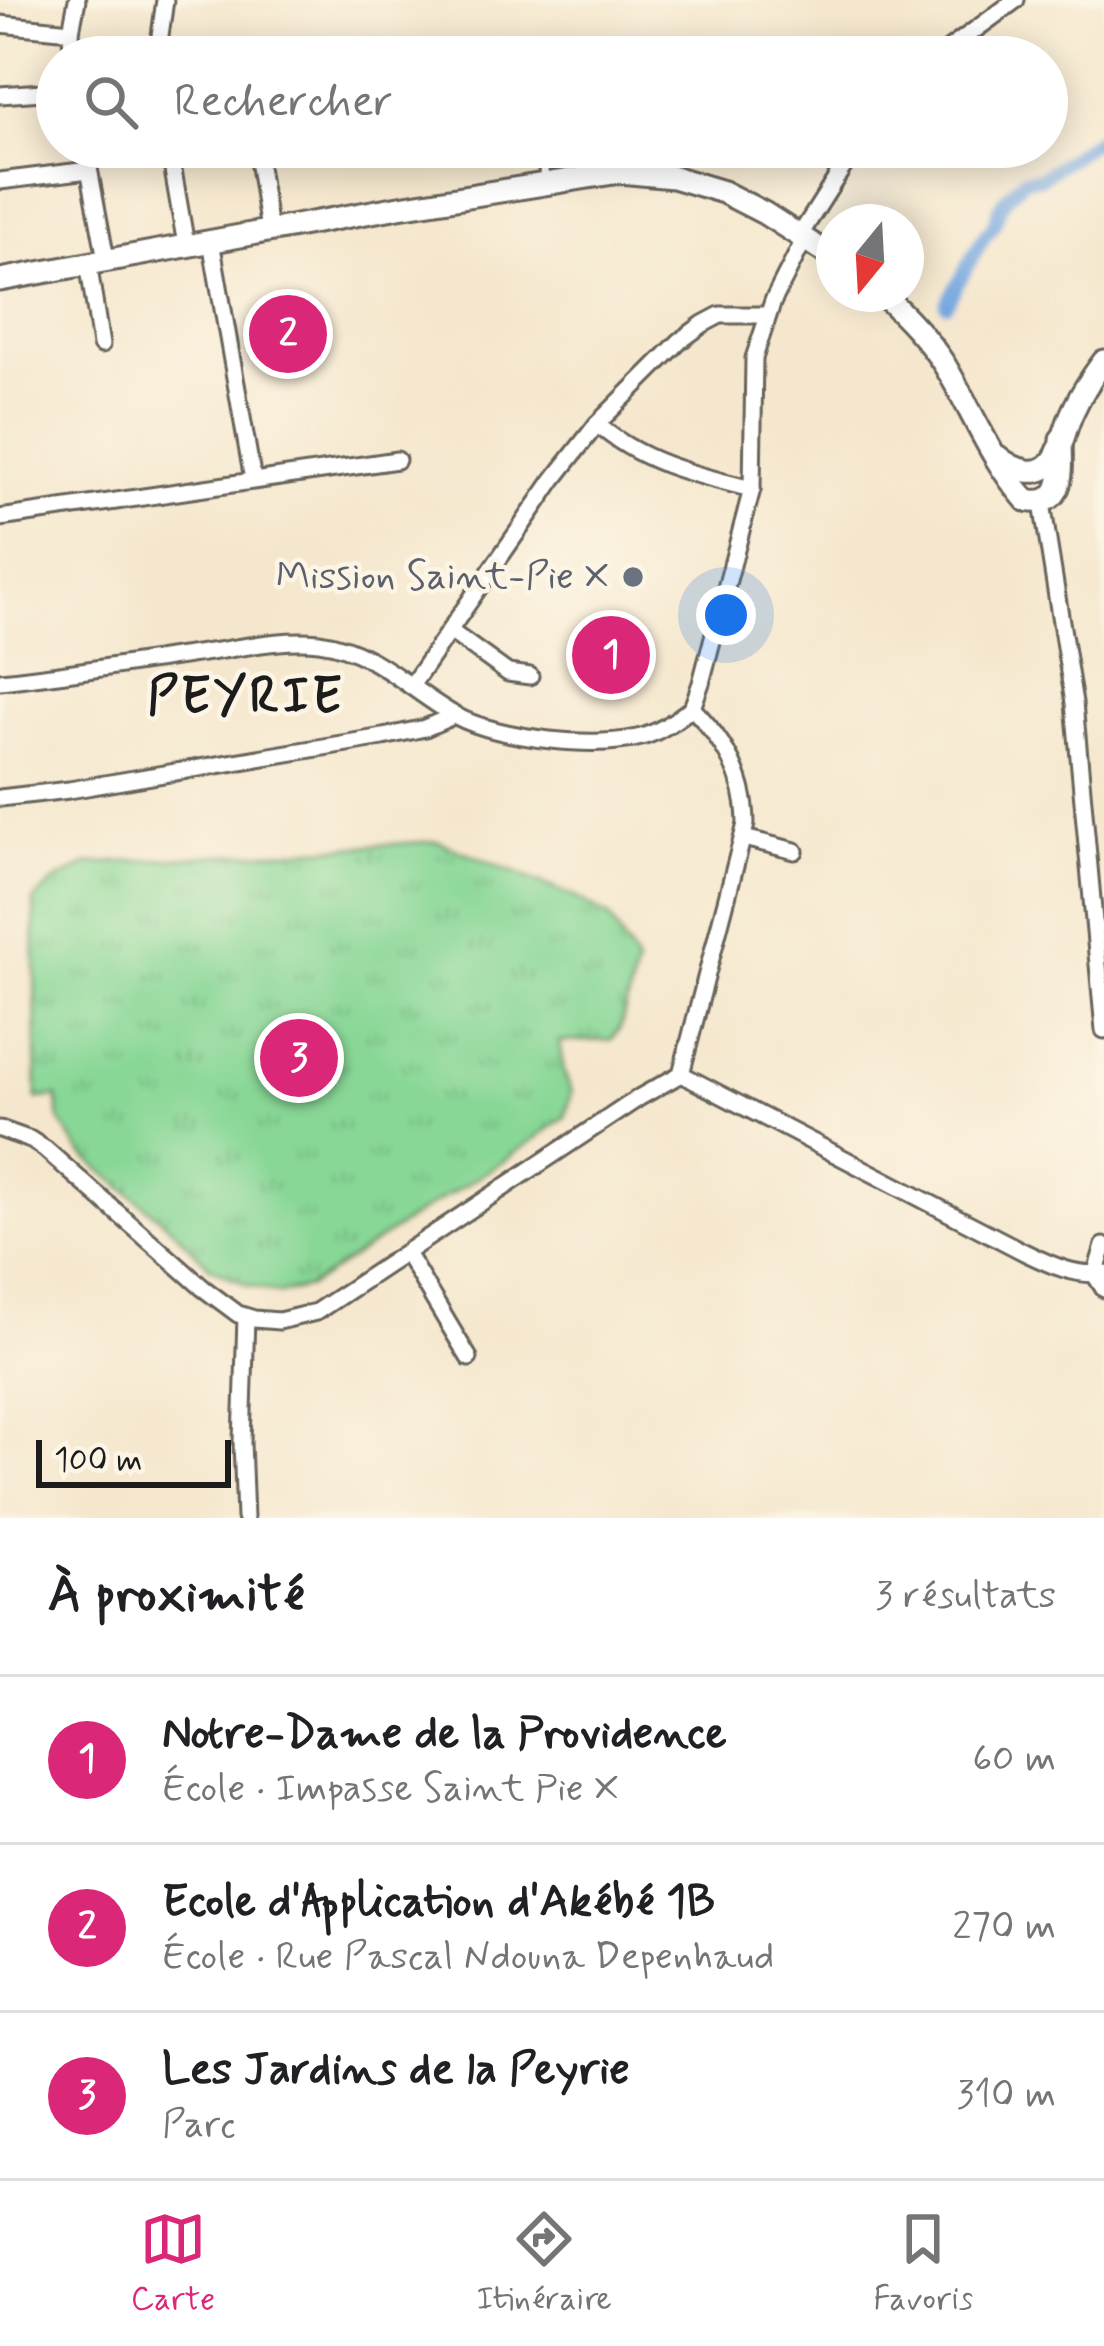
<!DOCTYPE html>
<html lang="fr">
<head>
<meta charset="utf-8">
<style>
	:root { --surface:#fff; --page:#f2f2f2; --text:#202124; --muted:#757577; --line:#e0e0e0; --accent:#db2777 }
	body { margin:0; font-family:Mynerve,sans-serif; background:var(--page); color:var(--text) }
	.compass { position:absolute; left:816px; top:204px; width:108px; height:108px; border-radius:50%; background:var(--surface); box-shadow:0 6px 30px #0003; rotate:198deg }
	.scale { position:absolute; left:36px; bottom:30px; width:195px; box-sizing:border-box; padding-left:12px; border:6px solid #1c1c1c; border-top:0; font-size:33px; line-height:42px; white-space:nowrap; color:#1c1c1c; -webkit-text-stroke:9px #fcf5e5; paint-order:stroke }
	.you { position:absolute; left:726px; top:615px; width:42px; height:42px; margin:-30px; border:9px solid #fff; border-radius:50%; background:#1a73e8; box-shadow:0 0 0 18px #1a73e833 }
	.badge { display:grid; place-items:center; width:78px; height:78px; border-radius:50%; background:var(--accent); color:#fff; font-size:39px; font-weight:700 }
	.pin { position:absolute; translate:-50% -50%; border:6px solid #fff; box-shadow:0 3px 12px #0006 }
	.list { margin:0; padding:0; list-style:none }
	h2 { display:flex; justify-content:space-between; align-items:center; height:156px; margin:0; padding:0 48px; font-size:51px }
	h2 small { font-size:39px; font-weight:400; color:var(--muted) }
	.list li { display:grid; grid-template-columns:78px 1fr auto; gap:36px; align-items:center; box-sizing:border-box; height:168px; padding:0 48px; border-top:3px solid var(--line) }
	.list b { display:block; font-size:45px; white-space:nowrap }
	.list p { margin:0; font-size:39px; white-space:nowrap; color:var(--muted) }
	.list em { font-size:39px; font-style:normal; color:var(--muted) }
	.icon { flex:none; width:66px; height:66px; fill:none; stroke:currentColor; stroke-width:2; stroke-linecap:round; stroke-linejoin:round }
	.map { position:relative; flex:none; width:1104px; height:1518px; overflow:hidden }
	.search { position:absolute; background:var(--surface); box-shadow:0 6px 30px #0003; left:36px; right:36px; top:36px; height:132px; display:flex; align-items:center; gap:30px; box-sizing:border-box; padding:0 42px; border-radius:66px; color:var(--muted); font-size:45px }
	.sheet { height:660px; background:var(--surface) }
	nav { display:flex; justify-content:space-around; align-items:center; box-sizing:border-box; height:168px; border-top:3px solid var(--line); background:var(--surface); font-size:33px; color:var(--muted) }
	nav a { display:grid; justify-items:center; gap:6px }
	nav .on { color:var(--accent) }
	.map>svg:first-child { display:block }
</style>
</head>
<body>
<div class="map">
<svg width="1104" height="1518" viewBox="0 0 1104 1518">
	<defs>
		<pattern id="park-tufts" width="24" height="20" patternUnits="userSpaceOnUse" patternTransform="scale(3)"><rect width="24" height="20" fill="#88d796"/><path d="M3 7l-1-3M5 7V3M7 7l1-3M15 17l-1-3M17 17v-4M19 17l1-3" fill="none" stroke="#75b881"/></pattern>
	</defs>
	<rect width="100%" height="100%" fill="#fcf5e5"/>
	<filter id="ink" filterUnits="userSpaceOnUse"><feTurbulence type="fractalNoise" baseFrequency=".00833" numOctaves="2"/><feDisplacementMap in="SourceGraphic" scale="24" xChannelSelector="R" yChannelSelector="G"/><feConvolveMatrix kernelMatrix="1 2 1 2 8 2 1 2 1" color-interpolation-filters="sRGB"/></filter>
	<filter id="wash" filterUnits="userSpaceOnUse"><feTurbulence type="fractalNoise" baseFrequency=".004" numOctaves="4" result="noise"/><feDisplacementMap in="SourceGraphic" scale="48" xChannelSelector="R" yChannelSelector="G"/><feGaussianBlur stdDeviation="2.7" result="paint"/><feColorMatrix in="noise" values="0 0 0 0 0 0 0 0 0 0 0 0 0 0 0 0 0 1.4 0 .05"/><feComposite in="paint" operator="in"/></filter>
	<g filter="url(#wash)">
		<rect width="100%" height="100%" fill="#f5e7cd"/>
		<polygon fill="url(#park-tufts)" stroke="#527a59" stroke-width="3" points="437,841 573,896 609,917 637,964 620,1028 611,1040 559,1042 564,1073 572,1092 565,1117 499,1164 419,1213 308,1287 279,1294 247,1285 210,1267 173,1229 81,1153 60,1121 57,1097 37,1099 34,900 53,882 88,864"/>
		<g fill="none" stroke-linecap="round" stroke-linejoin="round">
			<path stroke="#74a7e0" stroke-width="14" d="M 946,304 L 985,235 C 998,225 995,214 1004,201 C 1009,193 1018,186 1024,179 L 1040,178 L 1104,135"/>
		</g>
	</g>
	<g filter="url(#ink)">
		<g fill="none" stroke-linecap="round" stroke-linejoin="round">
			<defs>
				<polyline id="lane" points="543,147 544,181"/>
				<g id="street">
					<polyline points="0,24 71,31"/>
					<polyline points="72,57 71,31 77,0"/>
					<polyline points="157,57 165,0"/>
					<polyline points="938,57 1016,0"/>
					<polyline points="0,95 57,91"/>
					<polyline points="85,147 106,259"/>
					<polyline points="169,147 186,245"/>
					<polyline points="256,147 269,230"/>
					<polyline points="0,181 89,170"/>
					<polyline points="800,235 856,147"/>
					<polyline points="211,241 253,480"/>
					<polyline points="88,262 101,345"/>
					<path d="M 597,424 C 641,463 696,475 752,489"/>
					<polyline points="1042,503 1074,703 1104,1030"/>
					<polyline points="0,518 397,460"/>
					<polyline points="450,631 508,673 530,676"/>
					<path d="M 0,681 C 70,674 140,662 210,652 C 245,647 284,638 319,642 C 373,649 411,691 456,716 C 499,739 599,750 645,736 C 663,730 677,719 692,708"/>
					<polyline points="411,686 554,479 597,424 680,341 703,324 720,315 767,315"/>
					<polyline points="692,708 701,683 752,489 754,358 773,301 805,238"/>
					<polyline points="0,798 69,790 383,737 425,728 455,715"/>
					<polyline points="744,838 795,851"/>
					<path d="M 681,1074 L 1024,1252 C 1049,1264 1075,1277 1104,1273"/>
					<path d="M 0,1129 L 31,1140 L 45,1149 L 203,1288 L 238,1314 L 254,1319 L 279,1321 L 316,1312 L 640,1097 L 681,1074 L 746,824 C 746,777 724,740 692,708"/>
					<polyline points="1104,1246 1095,1275 1104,1289"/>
					<polyline points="406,1253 469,1358"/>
					<polyline points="245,1518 242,1442 246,1317"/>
				</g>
				<g id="secondary">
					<polyline points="0,280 399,207 620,172 673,177 723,192 764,213 834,258"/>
					<path d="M 882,294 C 905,315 927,338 944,364 C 972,410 990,459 1026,500 C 1068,509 1061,467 1061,439"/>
					<path d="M 997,456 C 1013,470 1042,482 1056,456 C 1063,443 1066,425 1073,411 C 1081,393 1092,377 1104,361"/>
				</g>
			</defs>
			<use href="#lane" stroke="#68635a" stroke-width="14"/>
			<use href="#street" stroke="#68635a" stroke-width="21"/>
			<use href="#secondary" stroke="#68635a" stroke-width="27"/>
			<use href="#lane" stroke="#fff" stroke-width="8"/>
			<use href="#street" stroke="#fff" stroke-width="15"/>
			<use href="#secondary" stroke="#fff" stroke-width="21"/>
		</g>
	</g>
	<circle fill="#6b7280" stroke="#fcf5e5" stroke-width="4.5" cx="633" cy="577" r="12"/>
	<g text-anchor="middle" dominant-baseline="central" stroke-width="9" stroke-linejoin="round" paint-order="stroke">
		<g font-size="39" fill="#5b616d" stroke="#fcf5e5" text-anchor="end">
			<text x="609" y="577">Mission Saint-Pie X</text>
		</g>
		<g font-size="51" font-weight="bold" letter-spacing="3" fill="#1c1c1c" stroke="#fcf5e5">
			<text x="246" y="698">PEYRIE</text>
		</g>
	</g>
</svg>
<svg class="compass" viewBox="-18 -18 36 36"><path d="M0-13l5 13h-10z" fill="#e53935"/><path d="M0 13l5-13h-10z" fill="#757577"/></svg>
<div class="scale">100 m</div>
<div class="you"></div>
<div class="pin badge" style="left:611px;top:655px">1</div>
<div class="pin badge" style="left:288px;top:334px">2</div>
<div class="pin badge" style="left:299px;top:1058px">3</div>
<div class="search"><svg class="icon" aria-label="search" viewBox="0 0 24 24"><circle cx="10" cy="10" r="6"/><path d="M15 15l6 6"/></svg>Rechercher</div>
</div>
<section class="sheet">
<h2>À proximité<small>3 résultats</small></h2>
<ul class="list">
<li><span class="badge">1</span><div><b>Notre-Dame de la Providence</b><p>École · Impasse Saint Pie X</p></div><em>60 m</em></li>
<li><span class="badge">2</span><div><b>Ecole d'Application d'Akébé 1B</b><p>École · Rue Pascal Ndouna Depenhaud</p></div><em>270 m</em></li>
<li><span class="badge">3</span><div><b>Les Jardins de la Peyrie</b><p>Parc</p></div><em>310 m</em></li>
</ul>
</section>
<nav>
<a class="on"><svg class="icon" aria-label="map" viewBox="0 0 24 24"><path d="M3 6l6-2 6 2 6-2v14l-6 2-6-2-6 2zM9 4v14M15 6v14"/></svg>Carte</a>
<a><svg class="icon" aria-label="directions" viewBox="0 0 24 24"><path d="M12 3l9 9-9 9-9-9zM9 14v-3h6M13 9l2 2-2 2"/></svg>Itinéraire</a>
<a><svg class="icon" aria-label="saved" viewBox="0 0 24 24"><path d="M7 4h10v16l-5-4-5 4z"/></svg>Favoris</a>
</nav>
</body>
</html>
